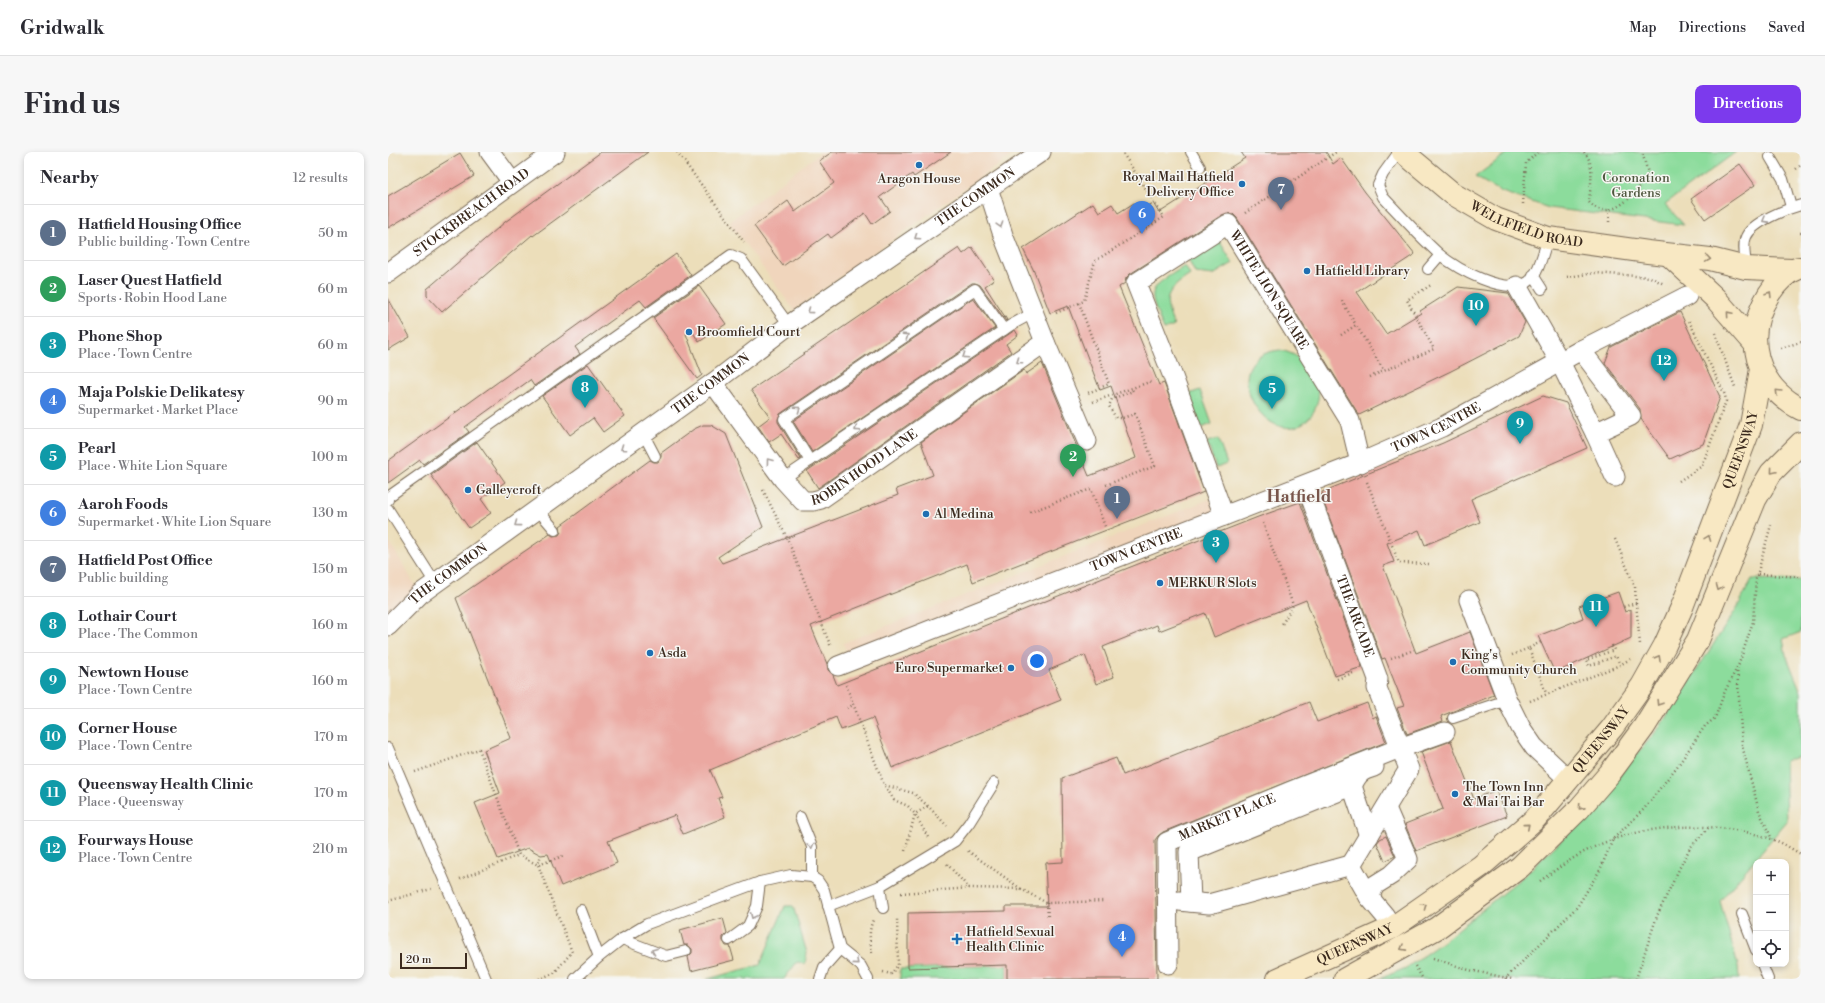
<!DOCTYPE html>
<html lang="en">
<head>
<meta charset="utf-8">
<style>
	:root { --surface:#fff; --page:#f7f7f7; --text:#2b2b33; --muted:#7c7c81; --line:#e1e1e2; --accent:#7c3aed }
	body { margin:0; font-family:"Libre Bodoni",serif; background:var(--page); color:var(--text) }
	.controls { position:absolute; right:12px; bottom:12px; display:grid; overflow:hidden; border-radius:8px; box-shadow:0 2px 6px #0003 }
	.controls button { width:36px; height:36px; display:grid; place-items:center; padding:0; border:0; border-bottom:1px solid var(--line); background:var(--surface); color:var(--text); font:20px sans-serif }
	.scale { position:absolute; left:12px; bottom:10px; width:67px; box-sizing:border-box; padding-left:4px; border:2px solid #3b2a1e; border-top:0; font-size:11px; line-height:14px; white-space:nowrap; color:#3b2a1e; -webkit-text-stroke:3px #f6f6f2; paint-order:stroke }
	.you { position:absolute; left:649px; top:509px; width:14px; height:14px; margin:-10px; border:3px solid #fff; border-radius:50%; background:#1a73e8; box-shadow:0 0 0 6px #1a73e833 }
	.badge { display:grid; place-items:center; width:26px; height:26px; border-radius:50%; background:var(--accent); color:#fff; font-size:13px; font-weight:700 }
	.pin { position:absolute; translate:-50% -33px; filter:drop-shadow(0 1px 2px #0008) }
	.pin::after { content:''; position:absolute; top:21px; width:14px; height:12px; background:inherit; clip-path:polygon(0 0,100% 0,50% 100%) }
	.list { margin:0; padding:0; list-style:none }
	h2 { display:flex; justify-content:space-between; align-items:center; height:52px; margin:0; padding:0 16px; font-size:17px }
	h2 small { font-size:13px; font-weight:400; color:var(--muted) }
	.list li { display:grid; grid-template-columns:26px 1fr auto; gap:12px; align-items:center; box-sizing:border-box; height:56px; padding:0 16px; border-top:1px solid var(--line) }
	.list b { display:block; font-size:15px; white-space:nowrap }
	.list p { margin:0; font-size:13px; white-space:nowrap; color:var(--muted) }
	.list em { font-size:13px; font-style:normal; color:var(--muted) }
	.icon { flex:none; width:22px; height:22px; fill:none; stroke:currentColor; stroke-width:2; stroke-linecap:round; stroke-linejoin:round }
	.map { position:relative; flex:none; width:1413px; height:827px; overflow:hidden; border-radius:8px }
	header { display:flex; align-items:center; gap:24px; box-sizing:border-box; height:56px; padding:0 20px; background:var(--surface); border-bottom:1px solid var(--line) }
	header strong { font-size:19px }
	nav { display:flex; gap:22px; margin-inline-start:auto; font-size:14px }
	.intro { display:flex; align-items:center; justify-content:space-between; box-sizing:border-box; height:96px; padding:0 24px }
	h1 { margin:0; font-size:28px }
	.button { padding:10px 18px; border-radius:8px; background:var(--accent); color:#fff; font-size:14px; font-weight:700 }
	main { display:flex; gap:24px; padding:0 24px }
	aside { flex:1; background:var(--surface); border-radius:8px; box-shadow:0 2px 6px #0003 }
	.map>svg:first-child { display:block }
</style>
</head>
<body>
<header>
<strong>Gridwalk</strong>
<nav><a>Map</a><a>Directions</a><a>Saved</a></nav>
</header>
<div class="intro"><h1>Find us</h1><a class="button">Directions</a></div>
<main>
<aside>
<h2>Nearby<small>12 results</small></h2>
<ul class="list">
<li><span class="badge" style="background:#5c6f8a">1</span><div><b>Hatfield Housing Office</b><p>Public building · Town Centre</p></div><em>50 m</em></li>
<li><span class="badge" style="background:#2e9e5b">2</span><div><b>Laser Quest Hatfield</b><p>Sports · Robin Hood Lane</p></div><em>60 m</em></li>
<li><span class="badge" style="background:#0f9aa8">3</span><div><b>Phone Shop</b><p>Place · Town Centre</p></div><em>60 m</em></li>
<li><span class="badge" style="background:#3f7fe0">4</span><div><b>Maja Polskie Delikatesy</b><p>Supermarket · Market Place</p></div><em>90 m</em></li>
<li><span class="badge" style="background:#0f9aa8">5</span><div><b>Pearl</b><p>Place · White Lion Square</p></div><em>100 m</em></li>
<li><span class="badge" style="background:#3f7fe0">6</span><div><b>Aaroh Foods</b><p>Supermarket · White Lion Square</p></div><em>130 m</em></li>
<li><span class="badge" style="background:#5c6f8a">7</span><div><b>Hatfield Post Office</b><p>Public building</p></div><em>150 m</em></li>
<li><span class="badge" style="background:#0f9aa8">8</span><div><b>Lothair Court</b><p>Place · The Common</p></div><em>160 m</em></li>
<li><span class="badge" style="background:#0f9aa8">9</span><div><b>Newtown House</b><p>Place · Town Centre</p></div><em>160 m</em></li>
<li><span class="badge" style="background:#0f9aa8">10</span><div><b>Corner House</b><p>Place · Town Centre</p></div><em>170 m</em></li>
<li><span class="badge" style="background:#0f9aa8">11</span><div><b>Queensway Health Clinic</b><p>Place · Queensway</p></div><em>170 m</em></li>
<li><span class="badge" style="background:#0f9aa8">12</span><div><b>Fourways House</b><p>Place · Town Centre</p></div><em>210 m</em></li>
</ul>
</aside>
<div class="map">
<svg width="1413" height="827" viewBox="0 0 1413 827">
	<rect width="100%" height="100%" fill="#f6f6f2"/>
	<filter id="ink" filterUnits="userSpaceOnUse"><feTurbulence type="fractalNoise" baseFrequency=".025" numOctaves="2"/><feDisplacementMap in="SourceGraphic" scale="8" xChannelSelector="R" yChannelSelector="G"/><feConvolveMatrix kernelMatrix="1 2 1 2 8 2 1 2 1" color-interpolation-filters="sRGB"/></filter>
	<filter id="wash" filterUnits="userSpaceOnUse"><feTurbulence type="fractalNoise" baseFrequency=".012" numOctaves="4" result="noise"/><feDisplacementMap in="SourceGraphic" scale="16" xChannelSelector="R" yChannelSelector="G"/><feGaussianBlur stdDeviation="0.9" result="paint"/><feColorMatrix in="noise" values="0 0 0 0 0 0 0 0 0 0 0 0 0 0 0 0 0 1.4 0 .05"/><feComposite in="paint" operator="in"/></filter>
	<g filter="url(#wash)">
		<rect width="100%" height="100%" fill="#ecdeba"/>
		<g fill="#f0d5bc">
			<polygon points="433,0 628,0 406,158 341,70"/>
			<polygon points="822,347 833,373 465,518 455,491"/>
			<polygon points="0,387 32,442 0,474"/>
		</g>
		<g fill="#8cdc9c" stroke="#64835d">
			<polygon points="1121,0 1348,0 1277,52 1296,73 1161,56 1114,40 1087,25"/>
			<polygon points="830,87 845,111 825,123 807,121 800,107"/>
			<path d="M 797,114 L 802,123 C 776,140 775,146 786,174 L 776,178 C 759,136 758,138 797,114 Z"/>
			<path d="M 892,198 C 896,199 900,200 904,202 C 912,205 916,212 920,219 C 923,223 927,227 929,231 C 934,246 927,263 915,271 C 876,297 824,205 892,198 Z"/>
			<polygon points="812,238 824,272 813,276 801,242"/>
			<polygon points="830,287 839,312 828,316 819,290"/>
			<polygon points="1364,427 1413,428 1413,480 1395,487 1398,503 1413,540 1413,604 1397,609 1399,669 1332,749 1350,814 1351,827 991,827 1018,816 1057,788 1138,722 1194,668 1271,576 1349,456"/>
			<polygon points="397,754 405,754 419,801 417,812 409,810 396,827 319,827 372,813"/>
			<polygon points="619,813 619,827 512,827 512,817"/>
		</g>
		<g id="blocks">
			<g fill="#eba8a1">
				<polygon points="213,0 260,0 145,84 144,83 54,160 39,144 39,137 117,70"/>
				<polygon points="444,0 563,0 526,25 524,22 492,45 502,59 484,72 477,61 443,86 440,82 395,114 366,74 400,49 407,60 446,31 431,9"/>
				<polygon points="853,0 938,0 945,12 953,6 977,40 1027,102 969,140 998,182 1033,161 1032,159 1070,135 1120,141 1137,170 1131,184 1063,219 971,263 849,66 845,62 839,61 834,63 742,122 738,126 737,131 731,135 771,233 776,231 816,340 585,430 579,412 423,474 439,512 440,518 445,523 449,533 740,416 870,365 912,350 974,515 947,524 918,448 826,485 817,461 771,479 769,473 715,495 726,525 708,532 697,503 661,518 673,548 504,616 485,566 453,578 448,565 322,618 334,645 330,646 337,665 295,682 287,663 220,689 229,711 173,734 160,702 153,703 140,696 110,707 87,651 112,641 96,598 123,586 68,446 162,382 165,384 171,383 173,380 172,374 262,308 266,310 270,310 273,305 273,301 306,277 315,273 323,273 338,282 375,375 330,405 334,411 510,343 508,337 545,323 533,290 636,218 638,222 654,211 701,324 748,306 723,234 712,238 680,154 662,161 645,117 635,97 705,51 711,60 724,52 730,61 746,51 751,60 765,51 771,61 857,6"/>
				<polygon points="72,1 86,24 0,76 0,44"/>
				<polygon points="1352,12 1367,33 1317,67 1303,47"/>
				<polygon points="584,95 606,128 597,134 619,168 618,169 592,133 587,131 584,131 392,262 390,267 390,270 413,307 411,308 393,282 381,290 370,274 382,265 363,238 571,96 575,102"/>
				<polygon points="288,102 303,123 258,155 252,148 187,195 192,202 146,234 142,228 77,275 81,280 35,312 32,308 0,331 0,309"/>
				<polygon points="311,134 338,172 311,190 304,179 298,182 314,223 309,227 265,166"/>
				<polygon points="0,146 22,185 0,198"/>
				<polygon points="585,146 607,176 424,300 405,269"/>
				<polygon points="1292,160 1332,245 1315,292 1282,307 1253,267 1252,257 1217,211 1223,195"/>
				<polygon points="627,178 630,183 618,192 623,200 430,336 419,319"/>
				<polygon points="200,212 237,264 215,280 205,266 182,283 154,244"/>
				<polygon points="1155,244 1178,251 1199,296 1083,347 1092,370 1037,393 1031,378 999,391 1006,410 995,414 1028,501 1082,480 1106,543 1053,564 1055,569 1019,582 1009,556 1016,554 997,506 994,507 933,343 935,342 934,340 1055,291"/>
				<polygon points="89,290 117,330 93,347 103,361 81,376 43,323"/>
				<polygon points="1230,440 1237,460 1243,457 1243,486 1167,521 1150,484 1195,466 1191,454"/>
				<polygon points="921,550 929,570 979,551 985,566 988,564 998,590 775,680 770,684 767,688 769,827 619,827 619,813 520,816 520,761 618,759 618,754 659,754 657,711 675,710 674,626 728,606 735,623"/>
				<polygon points="1063,589 1086,647 1108,638 1119,664 1028,699 1017,672 1055,657 1033,600"/>
				<polygon points="998,684 1007,704 997,709 989,691 992,687"/>
				<polygon points="335,766 339,781 335,785 335,789 338,794 342,794 346,808 303,819 300,805 304,801 304,797 300,793 296,793 292,778"/>
			</g>
		</g>
	</g>
	<g filter="url(#ink)">
		<use href="#blocks" fill-opacity="0" stroke="#796955" stroke-width="1"/>
		<g fill="none" stroke-linecap="round" stroke-linejoin="round">
			<defs>
				<g id="lane">
					<polyline points="803,0 812,15"/>
					<path d="M 1011,0 L 995,22 L 990,33 L 995,45 C 1013,64 1031,84 1051,102 C 1069,117 1117,144 1140,130 C 1151,123 1156,97 1160,86"/>
					<polyline points="1382,5 1395,27 1403,55"/>
					<path d="M 1358,116 C 1358,108 1354,93 1358,85 C 1364,70 1398,57 1413,53"/>
					<polyline points="1040,117 1052,103"/>
					<polyline points="1145,123 1154,137"/>
					<polyline points="255,281 267,304"/>
					<polyline points="422,309 396,267 587,137 616,178"/>
					<polyline points="395,327 623,173 645,161"/>
					<polyline points="0,348 0,345 343,103 353,107 401,173"/>
					<polyline points="0,357 47,431"/>
					<polyline points="149,357 167,378"/>
					<polyline points="1065,566 1119,548"/>
					<polyline points="0,596 98,827"/>
					<polyline points="412,665 424,695 424,725"/>
					<polyline points="492,734 495,756"/>
					<polyline points="440,754 492,734 567,689 581,671 606,631"/>
					<polyline points="193,758 211,805"/>
					<polyline points="1354,762 1368,798"/>
					<polyline points="234,787 278,804 298,799"/>
					<polyline points="341,788 360,774 369,754 372,730"/>
					<polyline points="1374,812 1380,827"/>
					<polyline points="187,827 211,805 234,787 259,772 372,730 403,723 424,725 430,729 436,738 452,797 473,814 480,827"/>
					<polyline points="432,827 436,815 452,797"/>
				</g>
				<g id="street">
					<polyline points="102,0 124,30"/>
					<path id="s1" d="M 0,121 L 167,0"/>
					<polyline points="1129,134 1172,210 1207,281 1243,264 1193,198 1299,144"/>
					<polyline points="657,190 699,289"/>
					<path id="s2" d="M 325,231 L 395,327 L 415,349 L 425,349 L 433,347 L 657,190 L 615,83 L 600,36"/>
					<polyline points="1207,281 1227,325"/>
					<path id="s3" d="M 918,333 L 990,527 L 989,536 L 1021,617 L 963,713"/>
					<path id="s4" d="M 836,364 L 784,222 L 748,131 L 840,72 L 962,269 L 972,311"/>
					<polyline points="1081,448 1119,548 1133,576 1146,595 1181,628"/>
					<path id="s5" d="M 0,474 L 32,442 L 325,231 L 401,173 L 653,0"/>
					<path id="s6" d="M 450,514 L 972,311 L 1054,275 L 1193,198"/>
					<polyline points="964,634 981,684"/>
					<polyline points="981,745 987,733 1003,723 1020,707 998,656"/>
					<polyline points="791,749 821,752 963,713 981,745 997,764"/>
					<path d="M 803,750 L 801,700 L 964,634 C 970,621 973,619 986,615"/>
					<path id="s7" d="M 780,812 L 779,690 L 903,639 L 1012,596 L 1057,580"/>
				</g>
				<g id="secondary">
					<path id="s8" d="M 1015,0 L 1065,42 L 1108,67 L 1160,86 L 1260,100 L 1322,107 L 1358,116 L 1404,118"/>
					<polyline points="1281,103 1327,146 1367,192"/>
					<path d="M 1411,116 C 1399,120 1388,131 1381,142 C 1354,185 1368,234 1413,257"/>
					<path id="s9" d="M 890,827 L 1004,776 L 1093,714 L 1147,667 L 1224,576 L 1254,534 L 1277,493 L 1294,455 L 1363,273 L 1373,217"/>
					<polyline points="957,827 1049,776 1132,715 1191,657 1222,621 1256,575 1310,488 1367,348 1383,321 1413,291"/>
				</g>
			</defs>
			<use href="#lane" stroke="#796955" stroke-width="12"/>
			<use href="#street" stroke="#796955" stroke-width="21"/>
			<use href="#secondary" stroke="#796955" stroke-width="24"/>
			<g stroke="#796955" stroke-width="2.5" stroke-dasharray="1 3" stroke-linecap="butt">
				<polyline points="289,0 356,90"/>
				<path d="M 1196,0 C 1208,12 1202,35 1201,50 C 1221,74 1252,39 1260,21 L 1254,0"/>
				<polyline points="1408,17 1413,13"/>
				<polyline points="1135,52 1138,11 1150,0"/>
				<polyline points="857,61 948,0"/>
				<polyline points="1221,70 1222,57"/>
				<polyline points="1412,81 1413,81"/>
				<polyline points="1179,125 1207,121 1262,125 1276,132"/>
				<polyline points="954,149 968,173"/>
				<polyline points="691,151 721,232 700,241"/>
				<polyline points="668,161 696,149 707,109 776,65 734,0"/>
				<polyline points="1327,181 1347,235"/>
				<polyline points="953,183 968,173 996,219"/>
				<polyline points="1393,196 1413,190"/>
				<polyline points="982,225 1046,197 1019,148 1043,133"/>
				<polyline points="705,250 764,229"/>
				<polyline points="1291,329 1314,314 1338,249 1337,243 1300,167"/>
				<polyline points="979,330 1011,411 1042,412"/>
				<polyline points="718,333 767,314 747,262 734,266 728,266 721,254 724,247 745,239 743,236"/>
				<polyline points="375,338 399,386 443,495"/>
				<polyline points="642,360 703,337 718,377"/>
				<polyline points="875,371 905,453 893,474"/>
				<polyline points="1227,387 1247,435 1248,451 1235,455"/>
				<polyline points="1370,422 1413,425"/>
				<polyline points="1248,451 1252,492"/>
				<polyline points="1224,493 1226,498 1198,508 1201,514 1228,504 1232,513"/>
				<polyline points="1141,496 1153,490"/>
				<polyline points="1124,503 1141,496 1158,541"/>
				<polyline points="1003,506 1026,498"/>
				<polyline points="1349,516 1354,593 1371,659 1384,687"/>
				<polyline points="949,527 965,521"/>
				<polyline points="458,533 496,633 525,641 540,654 559,674"/>
				<polyline points="1142,549 1232,513 1242,507"/>
				<polyline points="459,556 465,553"/>
				<polyline points="27,620 91,597 131,703 150,713 175,704"/>
				<polyline points="497,634 506,648 520,654 527,662 541,687"/>
				<polyline points="517,699 527,662 540,654"/>
				<polyline points="580,699 633,737"/>
				<polyline points="559,712 581,736"/>
				<polyline points="72,727 131,703"/>
				<path d="M 1152,729 C 1169,717 1185,705 1204,696 C 1258,670 1333,668 1389,689 C 1397,692 1405,698 1413,702"/>
				<polyline points="513,741 582,736 633,737 659,751 717,749"/>
				<polyline points="0,749 43,737"/>
				<polyline points="659,751 660,765"/>
				<path d="M 484,801 C 482,789 480,780 485,768"/>
				<polyline points="1045,806 1081,818 1124,827"/>
				<polyline points="1027,814 1035,827"/>
				<polyline points="495,820 503,822 510,813 509,765"/>
				<polyline points="151,827 166,821 184,800 150,713 153,703"/>
				<polyline points="1117,827 1189,755 1212,718 1225,687 1256,657 1291,612 1317,574 1327,566 1337,539 1351,512 1365,470 1368,427 1383,373"/>
				<polyline points="1248,827 1269,764 1293,713 1302,696 1322,674"/>
			</g>
			<use href="#lane" stroke="#fff" stroke-width="10"/>
			<use href="#street" stroke="#fff" stroke-width="19"/>
			<use href="#secondary" stroke="#f8e8c3" stroke-width="22"/>
		</g>
		<defs><path id="oneway-chevron" d="M-2-3.5L2.5 0L-2 3.5" fill="none" stroke-width="1.6" stroke-linecap="round" stroke-linejoin="round"/></defs>
		<g stroke="#a79f9a">
			<use href="#oneway-chevron" transform="translate(1377 68) rotate(151)"/>
			<use href="#oneway-chevron" transform="translate(612 73) rotate(73)"/>
			<use href="#oneway-chevron" transform="translate(529 85) rotate(146)"/>
			<use href="#oneway-chevron" transform="translate(422 159) rotate(144)"/>
			<use href="#oneway-chevron" transform="translate(518 184) rotate(-34)"/>
			<use href="#oneway-chevron" transform="translate(577 204) rotate(146)"/>
			<use href="#oneway-chevron" transform="translate(631 209) rotate(145)"/>
			<use href="#oneway-chevron" transform="translate(410 257) rotate(-34)"/>
			<use href="#oneway-chevron" transform="translate(469 277) rotate(146)"/>
			<use href="#oneway-chevron" transform="translate(235 296) rotate(145)"/>
			<use href="#oneway-chevron" transform="translate(381 309) rotate(-127)"/>
			<use href="#oneway-chevron" transform="translate(129 372) rotate(144)"/>
			<use href="#oneway-chevron" transform="translate(423 694) rotate(76)"/>
			<use href="#oneway-chevron" transform="translate(365 764) rotate(114)"/>
			<use href="#oneway-chevron" transform="translate(266 799) rotate(-159)"/>
			<use href="#oneway-chevron" transform="translate(468 810) rotate(41)"/>
		</g>
		<g stroke="#9a8970">
			<use href="#oneway-chevron" transform="translate(1320 107) rotate(9)"/>
			<use href="#oneway-chevron" transform="translate(1381 142) rotate(-58)"/>
			<use href="#oneway-chevron" transform="translate(1341 162) rotate(-131)"/>
			<use href="#oneway-chevron" transform="translate(1390 240) rotate(-135)"/>
			<use href="#oneway-chevron" transform="translate(1385 319) rotate(130)"/>
			<use href="#oneway-chevron" transform="translate(1320 386) rotate(-69)"/>
			<use href="#oneway-chevron" transform="translate(1331 436) rotate(112)"/>
			<use href="#oneway-chevron" transform="translate(1270 506) rotate(-60)"/>
			<use href="#oneway-chevron" transform="translate(1271 551) rotate(122)"/>
			<use href="#oneway-chevron" transform="translate(1193 655) rotate(132)"/>
			<use href="#oneway-chevron" transform="translate(1139 674) rotate(-41)"/>
			<use href="#oneway-chevron" transform="translate(1036 754) rotate(-35)"/>
			<use href="#oneway-chevron" transform="translate(1015 796) rotate(151)"/>
		</g>
	</g>
	<g fill="#1f6fb2" stroke="#f6f6f2" stroke-width="1.5">
		<circle cx="531" cy="13" r="4"/>
		<circle cx="854" cy="32" r="4"/>
		<circle cx="919" cy="119" r="4"/>
		<circle cx="301" cy="180" r="4"/>
		<circle cx="80" cy="338" r="4"/>
		<circle cx="538" cy="362" r="4"/>
		<circle cx="772" cy="431" r="4"/>
		<circle cx="262" cy="501" r="4"/>
		<circle cx="1065" cy="510" r="4"/>
		<circle cx="623" cy="516" r="4"/>
		<circle cx="1067" cy="642" r="4"/>
		<path d="M567 781h4v4h4v4h-4v4h-4v-4h-4v-4h4z"/>
	</g>
	<g text-anchor="middle" dominant-baseline="central" stroke-width="3" stroke-linejoin="round" paint-order="stroke">
		<g font-size="13" fill="#3b2a1e" stroke="#f6f6f2" text-anchor="start">
			<text x="846" y="25" text-anchor="end">Royal Mail Hatfield<tspan x="846" dy="15">Delivery Office</tspan></text>
			<text x="531" y="27" text-anchor="middle">Aragon House</text>
			<text x="927" y="119">Hatfield Library</text>
			<text x="309" y="180">Broomfield Court</text>
			<text x="88" y="338">Galleycroft</text>
			<text x="546" y="362">Al Medina</text>
			<text x="780" y="431">MERKUR Slots</text>
			<text x="270" y="501">Asda</text>
			<text x="1073" y="503">King's<tspan x="1073" dy="15">Community Church</tspan></text>
			<text x="615" y="516" text-anchor="end">Euro Supermarket</text>
			<text x="1075" y="635">The Town Inn<tspan x="1075" dy="15">&amp; Mai Tai Bar</tspan></text>
			<text x="578" y="780">Hatfield Sexual<tspan x="578" dy="15">Health Clinic</tspan></text>
		</g>
		<g font-size="13" fill="#4f563e" stroke="#f6f6f2">
			<text x="1248" y="26">Coronation<tspan x="1248" dy="15">Gardens</tspan></text>
		</g>
		<g font-size="13" fill="#3b2a1e" stroke="#f6f6f2">
			<text stroke="none"><textPath href="#s5" startOffset="728">THE COMMON</textPath></text>
			<text stroke="none"><textPath href="#s1" startOffset="103">STOCKBREACH ROAD</textPath></text>
			<text stroke="none"><textPath href="#s8" startOffset="146">WELLFIELD ROAD</textPath></text>
			<text stroke="none"><textPath href="#s4" startOffset="436">WHITE LION SQUARE</textPath></text>
			<text stroke="none"><textPath href="#s5" startOffset="404">THE COMMON</textPath></text>
			<text stroke="none"><textPath href="#s6" startOffset="644">TOWN CENTRE</textPath></text>
			<text stroke="none"><textPath href="#s9" startOffset="732">QUEENSWAY</textPath></text>
			<text stroke="none"><textPath href="#s2" startOffset="220">ROBIN HOOD LANE</textPath></text>
			<text stroke="none"><textPath href="#s6" startOffset="320">TOWN CENTRE</textPath></text>
			<text stroke="none"><textPath href="#s5" startOffset="80">THE COMMON</textPath></text>
			<text stroke="none"><textPath href="#s3" startOffset="140">THE ARCADE</textPath></text>
			<text stroke="none"><textPath href="#s9" startOffset="408">QUEENSWAY</textPath></text>
			<text stroke="none"><textPath href="#s7" startOffset="187">MARKET PLACE</textPath></text>
			<text stroke="none"><textPath href="#s9" startOffset="84">QUEENSWAY</textPath></text>
		</g>
		<g font-size="17" font-weight="bold" fill="#79564c" stroke="#f6f6f2">
			<text x="911" y="345">Hatfield</text>
		</g>
	</g>
</svg>
<div class="controls">
<button>+</button>
<button>−</button>
<button><svg class="icon" aria-label="locate" viewBox="0 0 24 24"><circle cx="12" cy="12" r="6"/><path d="M12 2v4M12 18v4M2 12h4M18 12h4"/></svg></button>
</div>
<div class="scale">20 m</div>
<div class="you"></div>
<div class="pin badge" style="left:729px;top:367px;background:#5c6f8a">1</div>
<div class="pin badge" style="left:685px;top:325px;background:#2e9e5b">2</div>
<div class="pin badge" style="left:828px;top:411px;background:#0f9aa8">3</div>
<div class="pin badge" style="left:734px;top:805px;background:#3f7fe0">4</div>
<div class="pin badge" style="left:884px;top:257px;background:#0f9aa8">5</div>
<div class="pin badge" style="left:754px;top:82px;background:#3f7fe0">6</div>
<div class="pin badge" style="left:893px;top:58px;background:#5c6f8a">7</div>
<div class="pin badge" style="left:197px;top:256px;background:#0f9aa8">8</div>
<div class="pin badge" style="left:1132px;top:292px;background:#0f9aa8">9</div>
<div class="pin badge" style="left:1088px;top:174px;background:#0f9aa8">10</div>
<div class="pin badge" style="left:1208px;top:475px;background:#0f9aa8">11</div>
<div class="pin badge" style="left:1276px;top:229px;background:#0f9aa8">12</div>
</div>
</main>
</body>
</html>
